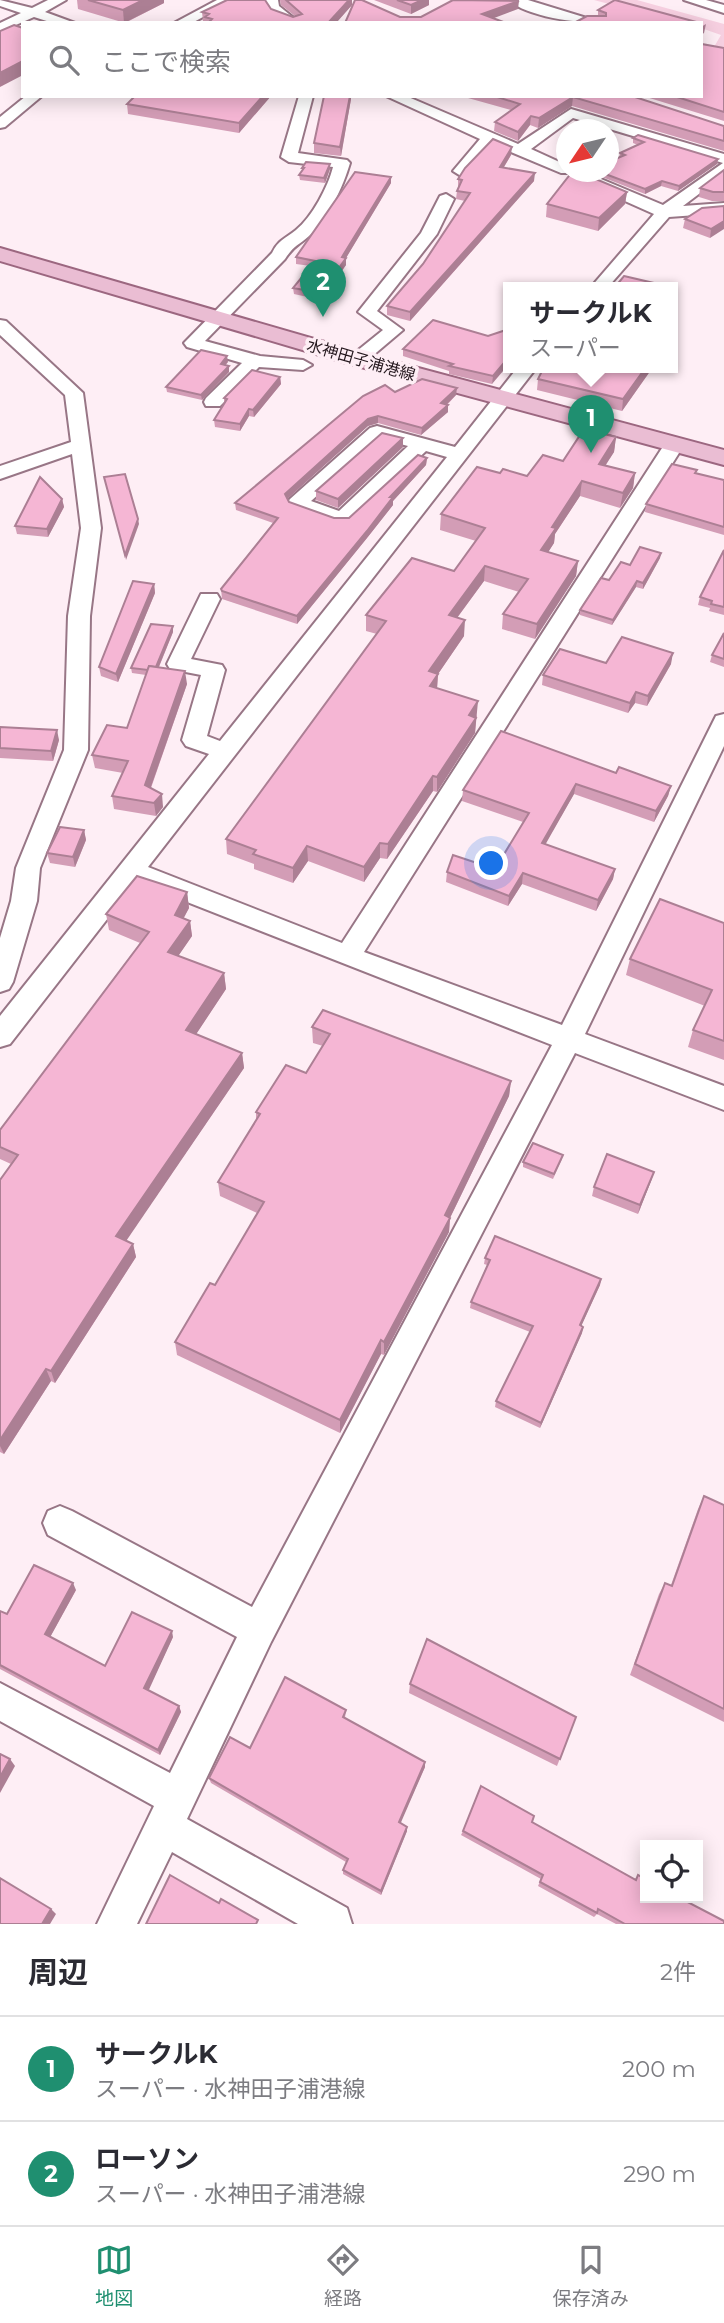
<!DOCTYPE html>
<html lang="ja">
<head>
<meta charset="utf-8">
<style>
	:root { --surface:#fff; --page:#f7f7f7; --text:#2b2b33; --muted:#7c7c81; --line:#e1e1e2; --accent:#1f8f70 }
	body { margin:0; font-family:Montserrat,"Noto Sans JP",sans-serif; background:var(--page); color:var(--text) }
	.controls { position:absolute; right:21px; bottom:21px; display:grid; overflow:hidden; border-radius:0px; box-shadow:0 4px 18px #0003 }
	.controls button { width:63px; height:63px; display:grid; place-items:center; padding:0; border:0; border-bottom:2px solid var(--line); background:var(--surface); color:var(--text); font:35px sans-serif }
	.compass { position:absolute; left:556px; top:119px; width:63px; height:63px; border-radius:50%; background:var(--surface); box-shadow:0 4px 18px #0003; rotate:235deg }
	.you { position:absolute; left:492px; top:864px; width:24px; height:24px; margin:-18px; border:5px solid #fff; border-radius:50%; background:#1a73e8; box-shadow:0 0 0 10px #1a73e833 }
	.badge { display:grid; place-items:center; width:46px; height:46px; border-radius:50%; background:var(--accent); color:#fff; font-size:23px; font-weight:700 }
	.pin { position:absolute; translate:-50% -58px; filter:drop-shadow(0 2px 4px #0008) }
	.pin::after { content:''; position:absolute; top:37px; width:24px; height:21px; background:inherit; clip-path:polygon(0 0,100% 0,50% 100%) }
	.popup { position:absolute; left:503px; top:282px; width:175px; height:91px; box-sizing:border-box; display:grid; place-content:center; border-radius:0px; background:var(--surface); filter:drop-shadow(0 2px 5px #0005); font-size:23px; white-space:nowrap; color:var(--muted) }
	.popup b { font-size:26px; color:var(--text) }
	.popup::after { content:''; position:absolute; left:50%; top:100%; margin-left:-14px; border:14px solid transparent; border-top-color:var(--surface) }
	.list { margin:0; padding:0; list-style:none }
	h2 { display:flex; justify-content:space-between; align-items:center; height:91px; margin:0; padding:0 28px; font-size:30px }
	h2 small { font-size:23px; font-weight:400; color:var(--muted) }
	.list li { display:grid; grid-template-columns:46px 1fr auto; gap:21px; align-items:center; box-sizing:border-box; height:105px; padding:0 28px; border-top:2px solid var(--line) }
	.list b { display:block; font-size:26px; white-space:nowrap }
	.list p { margin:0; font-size:23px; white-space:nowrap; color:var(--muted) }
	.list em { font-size:23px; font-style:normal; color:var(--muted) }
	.icon { flex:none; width:38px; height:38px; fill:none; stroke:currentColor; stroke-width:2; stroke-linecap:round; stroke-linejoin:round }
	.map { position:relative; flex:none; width:724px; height:1924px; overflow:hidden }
	.search { position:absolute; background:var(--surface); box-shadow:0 4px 18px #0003; left:21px; right:21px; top:21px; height:77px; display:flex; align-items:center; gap:18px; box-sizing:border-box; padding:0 24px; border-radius:0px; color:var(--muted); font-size:26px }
	.sheet { height:301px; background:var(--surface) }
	nav { display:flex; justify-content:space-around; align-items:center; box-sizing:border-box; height:98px; border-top:2px solid var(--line); background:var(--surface); font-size:19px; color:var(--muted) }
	nav a { display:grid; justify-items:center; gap:4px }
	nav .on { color:var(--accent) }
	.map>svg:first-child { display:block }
</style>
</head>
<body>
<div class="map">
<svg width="724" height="1924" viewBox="0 0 724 1924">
	<rect width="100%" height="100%" fill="#feeef5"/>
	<polygon fill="#f6cfe0" points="594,0 637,0 724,24 724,49 714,47 721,35 701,28 701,23 680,23"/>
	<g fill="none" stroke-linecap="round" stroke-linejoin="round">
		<defs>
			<g id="minor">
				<polygon points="0,0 32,8 48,0 66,0 45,12 75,23 53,23 34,17 0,32 0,23 21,13 0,6"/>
				<polygon points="217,0 234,0 192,23 174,23"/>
				<path d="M 264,0 L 278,0 L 279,6 L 300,23 C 283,23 269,18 264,0 Z"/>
				<path d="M 508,0 L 528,0 L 603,23 C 576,23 528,17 508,0 Z"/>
				<polygon points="684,0 706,0 724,5 724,13"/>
				<polygon points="26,96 42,96 5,127 0,128 0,117"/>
				<path d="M 299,96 L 313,96 L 298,153 L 347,160 L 350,163 C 343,187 328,219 309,236 C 298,246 294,245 285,259 L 205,341 L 260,356 L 303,360 L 312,365 L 303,370 L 259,367 L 220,406 L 206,406 L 204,402 L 206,398 L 242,363 L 187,347 L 184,343 L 272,253 C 278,240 285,239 296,230 C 312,217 328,187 333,167 L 289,162 L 281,157 Z"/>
				<polygon points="386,96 406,96 518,144 571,109 724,154 724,175 683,206 724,203 724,213 669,217 608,287 591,287 654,214 589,185 587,182 589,179 601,179 663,205 723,163 573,118 531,149 566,165 566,172 573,172 571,173 561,173 492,144 466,174 461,176 453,171 480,139"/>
				<polygon points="446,194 454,199 437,234 377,311 403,330 364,363 352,363 349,359 352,355 383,330 358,312 421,233 440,196"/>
				<polygon points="0,320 6,321 83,393 101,528 90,616 88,750 40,868 37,901 13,982 9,989 0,992 0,938 11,901 16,868 64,750 68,616 81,528 72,454 0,479 0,466 71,442 65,395 0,335"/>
				<path d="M 518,367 L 537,367 L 148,867 L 342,943 L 664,445 L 674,439 L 681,441 L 684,445 L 364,952 L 562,1025 L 713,722 L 716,716 L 724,714 L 724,746 L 585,1034 L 724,1086 L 724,1110 L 575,1053 L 271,1642 L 187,1819 L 347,1908 L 352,1924 L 298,1924 L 172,1852 L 137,1924 L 97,1924 L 154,1806 L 0,1721 L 0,1683 L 170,1773 L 237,1637 L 48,1535 L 43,1523 L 48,1511 L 60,1506 L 72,1511 L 252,1607 L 552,1045 L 136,882 L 10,1044 L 0,1047 L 0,1016 L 209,754 L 186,746 L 182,740 L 201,675 L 170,669 L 167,664 L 201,594 L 217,594 L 220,599 L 191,659 L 222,665 L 225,670 L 207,736 L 220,741 L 447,457 L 426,451 L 349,523 L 335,523 L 290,507 L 287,503 L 290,499 L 370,428 L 377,426 L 455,447 ZM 381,439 L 408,446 L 339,511 L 311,501 Z"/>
			</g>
			<polygon id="major" points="0,248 366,354 724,450 724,465 350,364 0,261"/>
		</defs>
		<use href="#minor" stroke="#987686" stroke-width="4"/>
		<use href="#major" stroke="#9c6780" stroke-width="4"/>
		<use href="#minor" fill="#fff" fill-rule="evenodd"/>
		<use href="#major" fill="#eabdd3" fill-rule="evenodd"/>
	</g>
	<g fill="#d39db6">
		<polygon points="77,0 164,0 164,3 125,23 78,9"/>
		<polygon points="280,0 352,0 352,5 336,23 205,23 203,21 202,12 271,9 293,17 295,16 281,5"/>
		<polygon points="374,0 429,0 429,5 411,14"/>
		<polygon points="598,10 700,23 598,16"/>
		<polygon points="702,44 724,48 724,121 643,96 701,96"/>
		<polygon points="135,96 271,96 239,133 128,114 127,104"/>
		<polygon points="468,96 632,96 724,126 724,151 572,106 538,128 530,125 518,141 494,131 495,122 511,110 468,98"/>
		<polygon points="351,99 341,156 314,153 314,143"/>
		<polygon points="633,138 718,159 717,164 678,191 661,186 645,194 592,173 592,172 608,172 619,158 620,153 638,145 633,143"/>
		<polygon points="511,155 504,167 534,181 410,321 387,315 387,306 423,264 465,201 456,199 457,191 458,188 458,179"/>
		<polygon points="302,168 330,169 325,183 300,180 299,175 302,171"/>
		<polygon points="724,170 724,201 712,201 699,197 700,188"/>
		<polygon points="391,177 391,183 346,258 346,265 321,300 294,294 293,288 311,266 296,264 296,257"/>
		<polygon points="627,192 625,204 598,231 546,217 547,204"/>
		<polygon points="724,206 710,238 683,228 685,219"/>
		<polygon points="509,329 492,384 449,374 449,371 403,356 403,349 488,336"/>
		<polygon points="228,362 225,365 229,372 202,400 167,392 166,387"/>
		<polygon points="544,367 653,367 622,411 537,390 538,379"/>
		<polygon points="280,377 281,384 254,417 249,416 240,431 215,427 214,420 224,404 224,398"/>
		<polygon points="395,392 456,395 447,405 448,412 421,435 378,423 368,426 287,499 289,502 334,518 349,518 427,458 426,465 393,501 393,505 367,538 297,624 222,599 221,589 273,523 236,510 235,503"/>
		<polygon points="616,437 614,452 605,465 635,473 633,488 620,508 580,496 555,534 554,543 548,552 578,561 576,576 535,639 502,629 503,614 519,592 484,581 457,618 464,636 438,674 437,688 477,716 476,718 475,733 437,792 433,791 387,859 380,858 364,882 308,861 293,883 254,869 254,864 227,854 226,839 377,634 366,631 366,615 454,571 476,541 440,530 441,514 500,473 527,476 563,461"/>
		<polygon points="403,438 403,447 338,508 316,500 316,491"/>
		<polygon points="696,474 724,480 724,535 645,512 646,504"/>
		<polygon points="62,499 64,507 48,537 17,534 15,526"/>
		<polygon points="724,550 724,615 709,611 710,608 698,605 700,597"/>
		<polygon points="661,553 660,558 643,589 636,587 612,625 580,615 580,610 609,580 630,565"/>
		<polygon points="154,584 155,593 118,682 101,676 99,667"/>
		<polygon points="173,626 173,632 159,667 187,684 151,788 163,807 156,816 114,809 112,796 123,773 95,768 92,755 127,728 146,675 132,673 131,668"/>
		<polygon points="724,633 724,667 710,662 712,655"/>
		<polygon points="606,663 671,664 647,706 635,703 628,713 542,685 543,675"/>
		<polygon points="0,727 59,740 53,761 0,758"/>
		<polygon points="616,773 671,786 668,796 654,822 574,794 545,844 615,869 613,879 596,911 522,884 508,906 446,882 447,872 495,869 523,822 462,801 463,790"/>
		<polygon points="84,830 86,840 75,867 50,863 47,853"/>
		<polygon points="187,892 189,908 183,918 190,921 192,936 178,956 224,973 226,989 196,1034 242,1053 244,1068 126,1240 133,1244 136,1257 55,1383 51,1381 4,1454 0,1452 0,1180 11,1164 0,1159 0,1130 140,943 109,930 106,914"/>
		<polygon points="724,923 724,1060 688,1047 693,1030 705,1006 626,975 630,959"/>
		<polygon points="312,1027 511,1081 509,1096 450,1218 449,1232 384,1355 381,1354 340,1433 177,1355 175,1342 215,1285 257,1213 220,1196 218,1182 256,1120 256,1112 306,1073 323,1046 313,1043"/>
		<polygon points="562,1159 553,1179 523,1167 523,1162"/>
		<polygon points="654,1172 651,1181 638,1214 592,1196 594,1187"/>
		<polygon points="485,1258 601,1279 600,1285 581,1326 583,1327 582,1333 540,1428 495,1407 496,1401 530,1332 470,1308 471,1302 487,1265 484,1264"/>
		<polygon points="704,1496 724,1505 724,1722 630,1675 659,1594 665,1583 671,1585 698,1509"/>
		<polygon points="76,1590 50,1637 105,1666 173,1637 148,1690 179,1706 181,1712 160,1755 0,1669 0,1611 7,1614"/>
		<polygon points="410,1684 576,1717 557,1766 409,1693"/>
		<polygon points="346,1710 345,1718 425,1767 400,1823 407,1827 407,1831 381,1895 343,1874 343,1870 346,1862 211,1783 209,1778 250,1748"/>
		<polygon points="532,1822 635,1879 638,1875 724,1924 616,1924 597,1914 594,1917 538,1886 541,1879 461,1835 463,1831"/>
	</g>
	<g fill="#ac7f94">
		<polygon points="143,0 164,0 164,3 124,23 123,10"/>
		<polygon points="349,0 352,0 352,5 336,23 328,23"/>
		<polygon points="422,0 429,0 429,5 411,14 411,5"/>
		<polygon points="519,1 518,9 481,23 482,14"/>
		<polygon points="706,24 704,33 701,35 701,27"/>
		<polygon points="23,61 23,75 0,87 0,73"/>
		<polygon points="263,96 271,96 239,133 239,123"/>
		<polygon points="350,96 351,96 351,99 341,156 340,147"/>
		<polygon points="573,97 572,106 538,128 539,118"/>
		<polygon points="531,116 530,125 518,141 518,132"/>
		<polygon points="512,147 511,155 499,175 500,167"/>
		<polygon points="718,159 717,164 678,191 679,186"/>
		<polygon points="330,164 330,169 325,183 324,178"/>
		<polygon points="535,173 534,181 410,321 410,312"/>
		<polygon points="391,177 391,183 343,263 346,258 346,265 321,300 321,293"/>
		<polygon points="662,181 661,186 645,194 645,189"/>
		<polygon points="627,192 625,204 598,231 599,218"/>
		<polygon points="724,221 724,229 710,238 711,229"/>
		<polygon points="227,356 228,362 221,370 221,364"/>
		<polygon points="509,357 509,364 492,384 493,376"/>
		<polygon points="229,366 229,372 202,400 201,395"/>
		<polygon points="646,367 653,367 622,411 623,399"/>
		<polygon points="280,377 281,384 254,417 253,410"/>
		<polygon points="457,388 456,395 441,410 441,403"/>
		<polygon points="448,405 448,412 421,435 422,428"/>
		<polygon points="249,409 249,416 240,431 240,424"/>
		<polygon points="378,416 378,423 368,426 285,501 285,494 368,419"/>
		<polygon points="616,437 614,452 597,479 599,464"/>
		<polygon points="403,438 403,447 338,508 338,499"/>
		<polygon points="427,458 426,465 393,501 393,505 367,538 297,624 297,616 390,497"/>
		<polygon points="635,473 633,488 620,508 623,493"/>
		<polygon points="582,481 580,496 555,534 554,543 540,565 541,550 552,527"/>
		<polygon points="62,499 64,507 48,537 47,529"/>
		<polygon points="138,519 139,524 126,560 125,555"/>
		<polygon points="661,553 660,558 643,589 643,583"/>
		<polygon points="578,561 576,576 535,639 537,624"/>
		<polygon points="485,566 484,581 448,630 449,615"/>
		<polygon points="637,581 636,587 612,625 613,620"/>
		<polygon points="154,584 155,593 118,682 116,674"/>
		<polygon points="465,620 464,636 438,674 437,689 429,701 429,671"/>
		<polygon points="173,626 173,632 155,676 154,671"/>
		<polygon points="673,653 671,664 647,706 648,696"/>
		<polygon points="185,671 187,684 147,798 145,785"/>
		<polygon points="636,692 635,703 628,713 630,703"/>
		<polygon points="478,701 475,733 437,792 437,777 469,715"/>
		<polygon points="57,730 59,740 53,761 51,751"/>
		<polygon points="433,776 433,791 387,859 388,844"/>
		<polygon points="576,784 574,794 540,854 542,843"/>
		<polygon points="671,786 668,796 654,822 656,811"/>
		<polygon points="162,794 163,807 156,816 154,803"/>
		<polygon points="84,830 86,840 75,867 73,857"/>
		<polygon points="380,843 380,858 364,882 364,867"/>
		<polygon points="307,846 308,861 293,883 293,868"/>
		<polygon points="615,869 613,879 596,911 598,900"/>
		<polygon points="523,873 522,884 508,906 509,896"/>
		<polygon points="187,892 189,908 177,931 175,915"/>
		<polygon points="190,921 192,936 170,968 168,952"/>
		<polygon points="224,973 226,989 189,1045 186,1030"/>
		<polygon points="242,1053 244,1068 120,1250 116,1236"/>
		<polygon points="511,1081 509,1096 448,1222 450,1218 449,1232 384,1355 384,1342"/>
		<polygon points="654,1172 651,1181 638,1214 640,1205"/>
		<polygon points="133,1244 136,1257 55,1383 51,1371"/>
		<polygon points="601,1279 600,1285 579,1331 580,1325"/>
		<polygon points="583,1327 582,1333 540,1428 541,1423"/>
		<polygon points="381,1340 381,1354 340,1433 340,1420"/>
		<polygon points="46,1369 51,1381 4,1454 0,1446 0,1440"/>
		<polygon points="73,1583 76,1590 48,1641 45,1634"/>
		<polygon points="172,1631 173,1637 147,1694 144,1688"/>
		<polygon points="179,1706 181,1712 160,1755 158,1750"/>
		<polygon points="10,1759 15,1766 0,1793 0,1777"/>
		<polygon points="425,1762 425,1767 399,1827 399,1822"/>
		<polygon points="407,1827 407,1831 381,1895 381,1891"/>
		<polygon points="51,1909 56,1914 50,1924 42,1924"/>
	</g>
	<g fill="#f5b6d4" stroke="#ac7f94" stroke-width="2">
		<polygon points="88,0 143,0 123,10"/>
		<polygon points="227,0 265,0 271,9 293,17 302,14 286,0 349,0 328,23 208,23 212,19 205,17 209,14 202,12"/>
		<polygon points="355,0 362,0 400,17 421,17 453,0 519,1 482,14 506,23 345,23"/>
		<polygon points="397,0 422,0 411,5"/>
		<polygon points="615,0 700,23 574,23 587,16 606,16 606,13 598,10"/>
		<polygon points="14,25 23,28 23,61 0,73 0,31"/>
		<polygon points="701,42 702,44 724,48 724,112 674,96 701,96"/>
		<polygon points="135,96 263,96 239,123 127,104"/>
		<polygon points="324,96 350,96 340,147 314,143"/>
		<polygon points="494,96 632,96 724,126 724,141 573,97 539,118 531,116 518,132 495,122 520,104"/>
		<polygon points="638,135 718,159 679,186 662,181 645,189 600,172 608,172 608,162 625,155 620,153 644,142 633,138"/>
		<polygon points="493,139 512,147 500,167 535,173 410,312 387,306 423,264 470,193 457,191 462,180 458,179 465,168"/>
		<polygon points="306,162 330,164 324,178 299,175 304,168 302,168"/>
		<polygon points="724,170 724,192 713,192 700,188"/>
		<polygon points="355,172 391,177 342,257 346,258 321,293 293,288 315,261 296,257"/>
		<polygon points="572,172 579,172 627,192 599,218 547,204"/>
		<polygon points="724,206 724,221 711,229 685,219 702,208"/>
		<polygon points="624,276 658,284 656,287 615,287"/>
		<polygon points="433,320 488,336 509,329 509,357 493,376 449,366 453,364 403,349"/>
		<polygon points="201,350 227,356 221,364 229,366 201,395 166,387"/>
		<polygon points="544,367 646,367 623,399 538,379"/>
		<polygon points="252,370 280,377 253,410 249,409 240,424 214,420 227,399 224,398"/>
		<polygon points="422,379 457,388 441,403 448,405 422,428 378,416 368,419 285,494 289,502 334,518 349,518 418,455 427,458 390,497 393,497 367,531 297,616 222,591 221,589 278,518 235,503 363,396 385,385 395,392"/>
		<polygon points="584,429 616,437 599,464 635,473 623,493 582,481 552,527 556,528 541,550 578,561 537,624 503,614 528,579 485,566 449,615 465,620 429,671 438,674 430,686 478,701 469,715 476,718 437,777 433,776 388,844 380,843 364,867 307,846 293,868 253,854 256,850 226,839 386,621 366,615 412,558 454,571 485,528 441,514 477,467 500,473 503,469 527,476 543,455 563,461"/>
		<polygon points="382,433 403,438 338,499 316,491"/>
		<polygon points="672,464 697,470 695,473 724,480 724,527 646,504"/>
		<polygon points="125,474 138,519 125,555 104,477"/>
		<polygon points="40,477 62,499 47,529 15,526"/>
		<polygon points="640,547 661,553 643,583 637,581 613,620 580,610 601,578 609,580 621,562 630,565"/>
		<polygon points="724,550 724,607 711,604 712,601 700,597"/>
		<polygon points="133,581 154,584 116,674 99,667"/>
		<polygon points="151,624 173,626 156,667 149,666 148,670 131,668"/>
		<polygon points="724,633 724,659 712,655"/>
		<polygon points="622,637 673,653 648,696 636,692 630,703 543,675 560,649 606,663"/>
		<polygon points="149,666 185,671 145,785 162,794 154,803 112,796 128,761 92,755 107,725 127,728"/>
		<polygon points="0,727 57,730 51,751 0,748"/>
		<polygon points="501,731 616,773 619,767 671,786 656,811 576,784 542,843 615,869 598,900 523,873 509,896 447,872 453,855 495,869 529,813 463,790"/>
		<polygon points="60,827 84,830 73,857 47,853"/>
		<polygon points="137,876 187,892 175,915 190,921 168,952 224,973 186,1030 242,1053 116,1236 133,1244 51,1371 46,1369 0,1440 0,1180 18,1155 0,1147 0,1130 149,932 106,914"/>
		<polygon points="660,899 724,923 724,1041 693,1030 712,990 630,959"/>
		<polygon points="323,1010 511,1081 445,1215 450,1218 384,1342 381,1340 340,1420 175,1342 210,1283 215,1285 264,1202 218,1182 260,1114 256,1112 286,1065 306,1073 330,1034 312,1027"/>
		<polygon points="533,1143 563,1155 554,1174 523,1162"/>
		<polygon points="607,1154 654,1172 640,1205 594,1187"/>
		<polygon points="495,1236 601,1279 580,1325 583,1327 541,1423 496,1401 533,1326 471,1302 490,1260 485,1258"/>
		<polygon points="704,1496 724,1505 724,1709 635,1664 665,1583 672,1586"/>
		<polygon points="34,1565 73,1583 45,1634 105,1666 132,1612 172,1631 144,1688 179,1706 158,1750 0,1665 0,1611 7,1614"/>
		<polygon points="427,1639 576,1717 560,1759 410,1684"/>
		<polygon points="285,1677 346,1710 343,1717 425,1762 399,1822 407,1827 381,1891 343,1870 348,1859 209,1778 230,1737 250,1748"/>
		<polygon points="0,1754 10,1759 0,1777"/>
		<polygon points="481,1786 534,1816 532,1822 636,1880 638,1875 645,1879 645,1898 680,1898 724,1921 724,1924 625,1924 598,1909 597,1913 540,1882 543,1875 463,1831"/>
		<polygon points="170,1875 219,1903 221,1899 258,1920 256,1924 146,1924"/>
		<polygon points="0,1878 51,1909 42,1924 0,1924"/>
	</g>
	<g text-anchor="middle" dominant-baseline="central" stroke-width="7" stroke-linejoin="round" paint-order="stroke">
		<g font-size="16" fill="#25181e" stroke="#feeef5">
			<text transform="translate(361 360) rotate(16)">水神田子浦港線</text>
		</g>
	</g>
</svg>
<div class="controls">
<button><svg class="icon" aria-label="locate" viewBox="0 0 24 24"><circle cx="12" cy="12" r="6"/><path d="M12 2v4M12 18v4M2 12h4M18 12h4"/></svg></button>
</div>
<svg class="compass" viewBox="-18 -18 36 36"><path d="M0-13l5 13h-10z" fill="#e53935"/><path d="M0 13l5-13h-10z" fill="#7c7c81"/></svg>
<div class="you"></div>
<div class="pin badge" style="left:591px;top:453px">1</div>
<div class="popup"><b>サークルK</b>スーパー</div>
<div class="pin badge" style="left:323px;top:317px">2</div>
<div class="search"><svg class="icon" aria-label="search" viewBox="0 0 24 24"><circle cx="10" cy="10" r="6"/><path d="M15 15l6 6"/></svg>ここで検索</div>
</div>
<section class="sheet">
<h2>周辺<small>2件</small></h2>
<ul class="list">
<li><span class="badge">1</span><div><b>サークルK</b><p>スーパー · 水神田子浦港線</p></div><em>200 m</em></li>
<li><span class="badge">2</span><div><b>ローソン</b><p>スーパー · 水神田子浦港線</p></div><em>290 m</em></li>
</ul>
</section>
<nav>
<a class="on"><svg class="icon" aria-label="map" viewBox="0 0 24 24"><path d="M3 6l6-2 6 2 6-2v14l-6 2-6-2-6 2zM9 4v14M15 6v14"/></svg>地図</a>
<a><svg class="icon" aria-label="directions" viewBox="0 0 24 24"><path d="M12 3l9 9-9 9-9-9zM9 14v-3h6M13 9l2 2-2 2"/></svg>経路</a>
<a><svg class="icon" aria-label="saved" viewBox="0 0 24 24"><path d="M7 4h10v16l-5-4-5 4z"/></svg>保存済み</a>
</nav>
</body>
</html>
